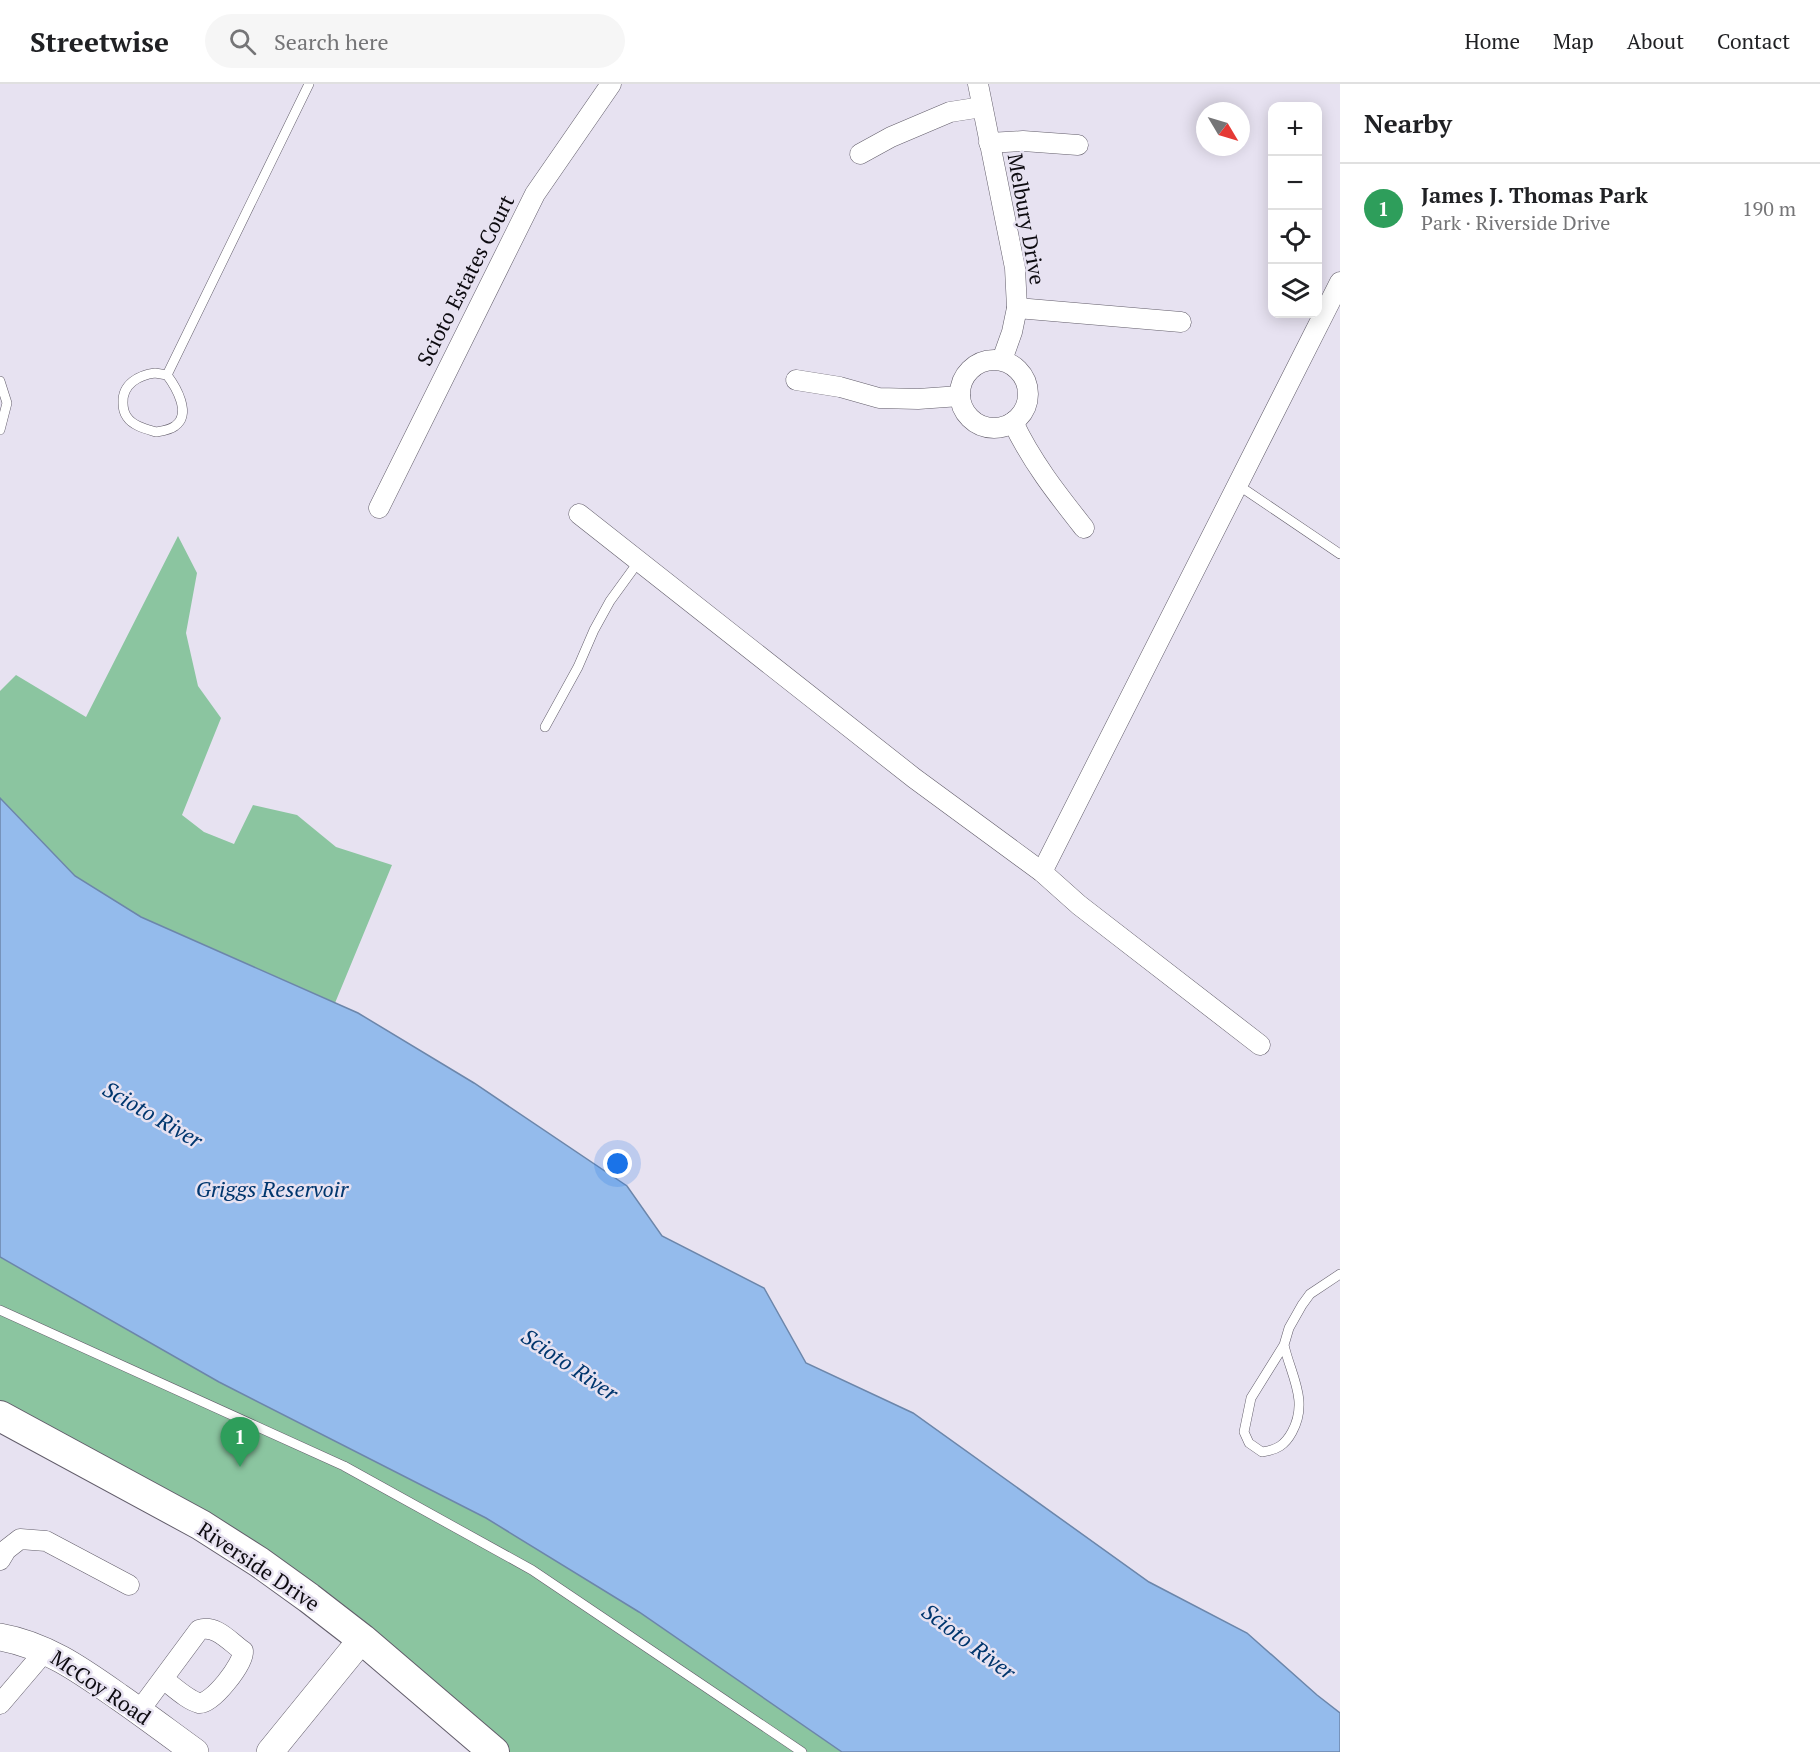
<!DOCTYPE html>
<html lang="en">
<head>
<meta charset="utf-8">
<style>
	:root { --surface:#fff; --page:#f6f6f6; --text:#202124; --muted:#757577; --line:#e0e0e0; --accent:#111827 }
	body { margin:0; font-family:"PT Serif",serif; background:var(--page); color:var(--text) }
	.controls { position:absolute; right:18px; top:18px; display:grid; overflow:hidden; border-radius:12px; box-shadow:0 3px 15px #0003 }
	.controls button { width:54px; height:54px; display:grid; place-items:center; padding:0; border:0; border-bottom:2px solid var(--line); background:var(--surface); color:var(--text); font:30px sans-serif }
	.compass { position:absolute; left:1196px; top:18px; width:54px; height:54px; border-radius:50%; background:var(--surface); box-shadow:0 3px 15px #0003; rotate:128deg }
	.you { position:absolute; left:618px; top:1080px; width:21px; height:21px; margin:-15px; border:4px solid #fff; border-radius:50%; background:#1a73e8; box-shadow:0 0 0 9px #1a73e833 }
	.badge { display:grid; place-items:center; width:39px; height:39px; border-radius:50%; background:var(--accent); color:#fff; font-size:20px; font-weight:700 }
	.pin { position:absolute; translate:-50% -50px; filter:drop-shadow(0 2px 3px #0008) }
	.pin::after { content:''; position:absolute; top:32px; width:21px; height:18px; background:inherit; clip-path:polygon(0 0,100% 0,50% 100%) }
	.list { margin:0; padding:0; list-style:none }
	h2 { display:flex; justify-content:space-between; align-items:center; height:78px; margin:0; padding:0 24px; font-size:26px }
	h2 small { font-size:20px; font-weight:400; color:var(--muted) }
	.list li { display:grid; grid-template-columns:39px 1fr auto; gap:18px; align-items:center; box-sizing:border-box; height:90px; padding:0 24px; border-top:2px solid var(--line) }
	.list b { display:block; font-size:22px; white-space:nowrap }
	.list p { margin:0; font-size:20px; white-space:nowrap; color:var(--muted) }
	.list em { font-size:20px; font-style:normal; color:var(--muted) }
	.icon { flex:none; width:33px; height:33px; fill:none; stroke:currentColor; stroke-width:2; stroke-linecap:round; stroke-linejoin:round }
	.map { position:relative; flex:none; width:1340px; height:1668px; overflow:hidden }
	header { display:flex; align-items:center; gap:36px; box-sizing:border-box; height:84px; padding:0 30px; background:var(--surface); border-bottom:2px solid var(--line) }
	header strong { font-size:28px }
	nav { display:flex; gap:33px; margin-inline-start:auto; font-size:21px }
	.search { width:420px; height:54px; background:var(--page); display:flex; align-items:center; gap:15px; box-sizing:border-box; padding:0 21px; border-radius:33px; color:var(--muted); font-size:22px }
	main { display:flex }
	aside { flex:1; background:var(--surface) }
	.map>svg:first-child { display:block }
</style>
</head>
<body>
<header>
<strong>Streetwise</strong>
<div class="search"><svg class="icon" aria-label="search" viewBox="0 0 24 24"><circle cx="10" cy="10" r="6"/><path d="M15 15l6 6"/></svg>Search here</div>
<nav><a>Home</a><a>Map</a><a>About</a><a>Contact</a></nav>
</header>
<main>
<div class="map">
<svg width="1340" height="1668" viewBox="0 0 1340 1668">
	<rect width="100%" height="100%" fill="#e7e2f1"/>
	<g fill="#8bc5a0">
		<polygon points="178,452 197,489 186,549 198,602 221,634 182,731 204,748 234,760 253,721 297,731 336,763 392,781 335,919 141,833 75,792 0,714 0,607 16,591 86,633"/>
		<polygon points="0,1173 219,1298 486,1434 639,1528 842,1668 494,1668 362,1555 0,1332"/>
	</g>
	<polygon fill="#94bbec" stroke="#6c86aa" stroke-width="1.5" points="0,714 75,792 141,833 358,929 474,999 627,1102 662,1152 764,1204 806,1279 913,1329 1149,1498 1247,1549 1317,1611 1340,1629 1340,1668 842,1668 639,1528 486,1434 219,1298 0,1173"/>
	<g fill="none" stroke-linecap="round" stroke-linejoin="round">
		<defs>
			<g id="service">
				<path d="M 155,289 L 167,291 C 176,303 192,330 175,342 C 170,346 162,347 156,348 C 146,345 133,342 127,333 C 124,329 123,323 123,319 C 122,300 139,291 155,289 Z"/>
				<polyline points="167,291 309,0"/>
				<polyline points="0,297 7,319 0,346"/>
				<polyline points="1238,401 1340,470"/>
				<polyline points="545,643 578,583 594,546 610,517 639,477"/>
				<polyline points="0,1226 344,1382 532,1486 802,1668"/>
				<path d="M 1284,1261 C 1291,1292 1309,1317 1292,1348 C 1285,1361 1277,1366 1262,1368 L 1249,1359 L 1244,1348 L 1251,1314 L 1284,1261 L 1289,1244 L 1302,1221 L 1310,1210 L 1340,1190"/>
			</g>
			<g id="minor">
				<polyline points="978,0 1015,184 1017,224 1012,248 1002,276"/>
				<polyline points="989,59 1023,57 1078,61"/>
				<polyline points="860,70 891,53 950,28 982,23"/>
				<polyline points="1017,224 1181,238"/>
				<circle cx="994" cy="310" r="34"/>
				<polyline points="796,296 840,303 879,314 918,315 960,312"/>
				<path d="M 1013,338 C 1031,377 1058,411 1084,444"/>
				<polyline points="379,424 535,110 611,0"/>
				<polyline points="579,430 914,694 1042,788 1079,821 1260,961"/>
				<polyline points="1042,788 1340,198"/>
				<polyline points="0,1476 6,1466 20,1455 46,1457 129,1501"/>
				<polyline points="0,1620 46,1566"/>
				<path d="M 139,1627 L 199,1546 C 216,1540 230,1558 243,1567 C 244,1579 212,1621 199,1619 C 187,1616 173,1602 163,1595"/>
			</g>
			<g id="secondary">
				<path d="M 0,1553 C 46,1561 82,1587 119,1613 C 145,1631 170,1650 195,1668"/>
				<polyline points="270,1668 362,1555"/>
			</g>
			<polyline id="primary" points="0,1332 201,1441 259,1478 309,1514 362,1555 494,1668"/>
		</defs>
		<use href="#service" stroke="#625d6a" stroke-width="10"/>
		<use href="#minor" stroke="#625d6a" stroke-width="21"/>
		<use href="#secondary" stroke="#625d6a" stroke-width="28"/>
		<use href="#primary" stroke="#625d6a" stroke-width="32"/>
		<use href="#service" stroke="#fff" stroke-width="9"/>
		<use href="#minor" stroke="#fff" stroke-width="20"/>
		<use href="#secondary" stroke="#fff" stroke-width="27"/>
		<use href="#primary" stroke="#fff" stroke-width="30"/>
	</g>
	<g text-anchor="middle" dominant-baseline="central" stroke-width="5" stroke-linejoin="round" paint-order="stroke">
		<g font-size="21" fill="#0d0b10" stroke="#e7e2f1">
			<text transform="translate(1027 135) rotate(80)">Melbury Drive</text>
			<text transform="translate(465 196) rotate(-63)">Scioto Estates Court</text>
			<text transform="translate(259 1482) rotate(34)">Riverside Drive</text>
			<text transform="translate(101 1603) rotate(34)">McCoy Road</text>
		</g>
		<g font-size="22" font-style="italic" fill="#00366e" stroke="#e7e2f1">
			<text transform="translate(153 1030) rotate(30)">Scioto River</text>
			<text x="272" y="1104">Griggs Reservoir</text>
			<text transform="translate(570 1280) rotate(34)">Scioto River</text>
			<text transform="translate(969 1557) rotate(37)">Scioto River</text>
		</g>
	</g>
</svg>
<div class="controls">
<button>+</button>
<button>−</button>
<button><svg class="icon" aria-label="locate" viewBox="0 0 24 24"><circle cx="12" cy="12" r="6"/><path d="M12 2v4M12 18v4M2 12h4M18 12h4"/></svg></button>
<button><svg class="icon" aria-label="layers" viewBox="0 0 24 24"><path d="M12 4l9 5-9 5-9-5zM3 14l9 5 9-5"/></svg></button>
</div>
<svg class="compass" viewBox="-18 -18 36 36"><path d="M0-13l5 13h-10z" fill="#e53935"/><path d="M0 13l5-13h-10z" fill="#757577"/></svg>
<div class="you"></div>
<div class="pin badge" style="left:240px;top:1383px;background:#2e9e5b">1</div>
</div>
<aside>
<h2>Nearby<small></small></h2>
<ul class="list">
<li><span class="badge" style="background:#2e9e5b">1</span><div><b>James J. Thomas Park</b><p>Park · Riverside Drive</p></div><em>190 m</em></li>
</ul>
</aside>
</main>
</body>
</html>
